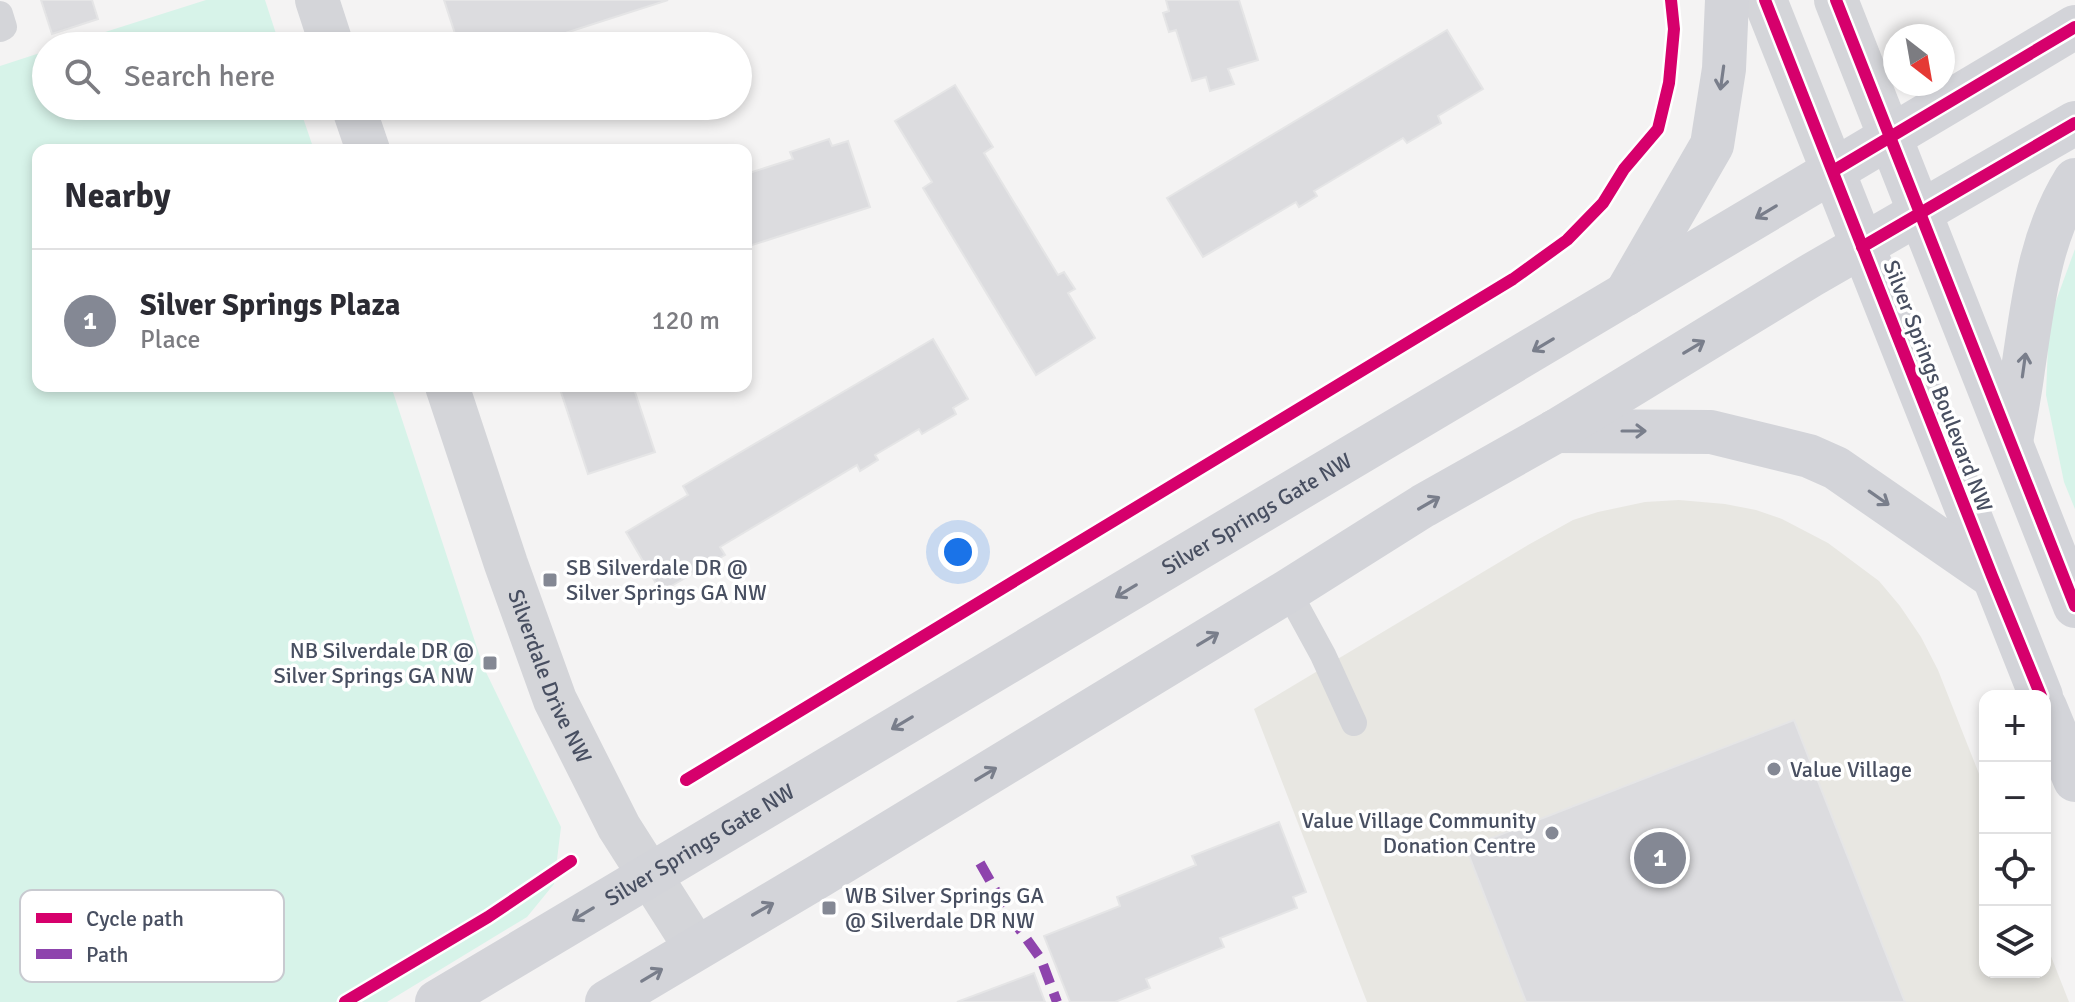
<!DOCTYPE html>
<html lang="en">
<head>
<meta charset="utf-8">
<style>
	:root { --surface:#fff; --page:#f2f2f3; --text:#2b2b33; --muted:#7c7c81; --line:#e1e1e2; --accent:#848894 }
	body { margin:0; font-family:Signika,sans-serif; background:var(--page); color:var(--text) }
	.controls { position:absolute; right:24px; bottom:24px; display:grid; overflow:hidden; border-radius:16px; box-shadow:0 4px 12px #0003 }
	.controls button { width:72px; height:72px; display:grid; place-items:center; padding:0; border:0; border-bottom:2px solid var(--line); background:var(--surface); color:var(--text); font:40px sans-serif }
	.compass { position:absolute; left:1883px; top:24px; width:72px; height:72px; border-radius:50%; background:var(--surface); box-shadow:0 4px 12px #0003; rotate:149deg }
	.you { position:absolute; left:958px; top:552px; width:28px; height:28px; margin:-20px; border:6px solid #fff; border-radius:50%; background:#1a73e8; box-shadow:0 0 0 12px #1a73e833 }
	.badge { display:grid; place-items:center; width:52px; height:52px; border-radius:50%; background:var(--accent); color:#fff; font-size:26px; font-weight:700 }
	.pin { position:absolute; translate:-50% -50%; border:4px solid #fff; box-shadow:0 2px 8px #0006 }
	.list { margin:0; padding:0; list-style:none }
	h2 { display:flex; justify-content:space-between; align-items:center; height:104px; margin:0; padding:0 32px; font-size:34px }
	h2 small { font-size:26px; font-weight:400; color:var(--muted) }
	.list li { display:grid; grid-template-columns:52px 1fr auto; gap:24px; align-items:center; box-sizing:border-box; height:144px; padding:0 32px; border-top:2px solid var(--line) }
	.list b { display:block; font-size:30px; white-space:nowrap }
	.list p { margin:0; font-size:26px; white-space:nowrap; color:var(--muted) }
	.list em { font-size:26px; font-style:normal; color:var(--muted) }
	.icon { flex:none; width:44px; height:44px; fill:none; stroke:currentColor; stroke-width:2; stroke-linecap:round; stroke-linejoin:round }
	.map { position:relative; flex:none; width:2075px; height:1002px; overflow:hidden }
	.search { position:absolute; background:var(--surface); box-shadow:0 4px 12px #0003; left:32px; top:32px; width:720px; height:88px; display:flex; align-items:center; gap:20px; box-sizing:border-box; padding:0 28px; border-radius:44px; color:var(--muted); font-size:30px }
	.panel { position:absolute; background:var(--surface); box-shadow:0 4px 12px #0003; left:32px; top:144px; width:720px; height:248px; border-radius:16px }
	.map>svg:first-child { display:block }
</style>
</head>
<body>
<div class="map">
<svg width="2075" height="1002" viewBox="0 0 2075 1002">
	<rect width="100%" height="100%" fill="#f4f3f3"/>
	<polygon fill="#e8e7e2" points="1679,500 1725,504 1756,510 1782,519 1828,543 1879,581 1900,606 1921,637 1938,670 1985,789 1985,972 2045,972 2045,941 2069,1002 1367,1002 1254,709 1528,545 1573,520 1598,512 1645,502"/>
	<g fill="#d7f3e9">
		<polygon points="206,0 265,0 280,46 61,46"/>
		<polygon points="46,51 46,106 299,106 314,150 38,150 38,386 391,386 483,666 561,827 554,884 527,917 387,1002 0,1002 0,66"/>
		<polygon points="2075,249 2075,509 2064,482 2046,395 2049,320"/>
	</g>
	<g fill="#dcdcdf" stroke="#e5e5e6" stroke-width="2">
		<polygon points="41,0 92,0 98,19 52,34"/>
		<polygon points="444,0 668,0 525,46 459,46"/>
		<polygon points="1166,0 1239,0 1258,60 1228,69 1234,84 1210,91 1206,77 1192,81 1176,30 1169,32 1163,13 1169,11"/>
		<polygon points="1447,30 1483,89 1438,116 1441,123 1407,143 1403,138 1314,191 1317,196 1299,207 1296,202 1203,257 1167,198"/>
		<polygon points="955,85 993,147 984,153 1058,275 1064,272 1075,289 1068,293 1095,338 1036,375 923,188 932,182 895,121"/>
		<polygon points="829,139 832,146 848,141 870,207 746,247 746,174 793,159 790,152"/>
		<polygon points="933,339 968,399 953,408 956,414 922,434 919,429 875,455 878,460 860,471 857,465 720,547 725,555 661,592 626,532 688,495 683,486"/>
		<polygon points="559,386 633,386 655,452 588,474"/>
		<polygon points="1794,720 1905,1002 1526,1002 1466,848"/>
		<polygon points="1279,822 1306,892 1293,897 1297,908 1220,938 1224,947 1146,979 1150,988 1115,1002 1070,1002 1044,936 1120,906 1117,897 1196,865 1192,856"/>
		<polygon points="1034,973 1045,1002 957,1002"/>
	</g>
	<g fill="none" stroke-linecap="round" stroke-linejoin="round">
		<g stroke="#d4d5d9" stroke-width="26">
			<polyline points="0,14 4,27 0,29"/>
			<polyline points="1288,591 1323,655 1354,723"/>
		</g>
		<g stroke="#d4d5d9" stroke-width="44">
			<polyline points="317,0 332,46"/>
			<polyline points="1765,0 1833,171"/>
			<polyline points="1836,0 1890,137"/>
			<polyline points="353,106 368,150"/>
			<path id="s1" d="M 447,386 L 506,564 L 555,700 L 619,827 L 696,948"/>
		</g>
		<g stroke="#d3d4d9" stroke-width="44">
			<polyline points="1890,137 2075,606"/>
			<polyline points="1833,171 2041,696"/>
			<polyline points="1626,294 1712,145 1724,69 1727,0"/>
			<polyline points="1556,431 1711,432 1809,456 1836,468 1992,576"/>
			<path d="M 2011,442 C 2015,418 2020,393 2023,369 C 2033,303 2039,238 2075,180"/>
			<polyline points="2045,707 2075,780"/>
			<path id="s2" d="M 437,1002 C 981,673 1530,354 2075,27"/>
			<polyline points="607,1002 819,876 1288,591 1423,506 1556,431 1810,276 2075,123"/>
		</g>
		<polyline stroke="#8e44ad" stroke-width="10" stroke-dasharray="20 10" stroke-linecap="butt" points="980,863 1010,916 1041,959 1057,1002"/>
		<defs>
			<g id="cycleway">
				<polyline points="1765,0 1992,576 2041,696"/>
				<polyline points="1836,0 2075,606"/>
				<polyline points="1833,171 2075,27"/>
				<polyline points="1862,247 2075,123"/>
				<polyline points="686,780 1513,279 1567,240 1603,203 1624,169 1658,129 1669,83 1674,29 1671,0"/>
				<polyline points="345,1002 488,917 571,861"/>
			</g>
		</defs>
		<use href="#cycleway" stroke="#fff" stroke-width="17"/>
		<use href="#cycleway" stroke="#d6006c" stroke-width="12"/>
	</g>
	<defs><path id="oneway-shaft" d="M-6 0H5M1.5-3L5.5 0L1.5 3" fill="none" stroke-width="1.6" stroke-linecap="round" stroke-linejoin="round" transform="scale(2)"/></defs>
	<g stroke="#797e8b">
		<use href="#oneway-shaft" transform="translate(1722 78) rotate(98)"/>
		<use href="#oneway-shaft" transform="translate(1766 212) rotate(149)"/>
		<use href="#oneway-shaft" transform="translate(1543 345) rotate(149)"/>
		<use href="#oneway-shaft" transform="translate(1694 347) rotate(-31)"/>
		<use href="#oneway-shaft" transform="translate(2024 365) rotate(-82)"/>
		<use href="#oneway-shaft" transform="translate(1634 431)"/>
		<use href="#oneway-shaft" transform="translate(1879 498) rotate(35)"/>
		<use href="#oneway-shaft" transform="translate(1429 503) rotate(-30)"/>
		<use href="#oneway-shaft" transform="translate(1126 591) rotate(149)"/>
		<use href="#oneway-shaft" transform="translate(1208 639) rotate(-31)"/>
		<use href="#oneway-shaft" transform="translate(902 723) rotate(149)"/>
		<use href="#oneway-shaft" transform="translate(986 774) rotate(-31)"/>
		<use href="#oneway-shaft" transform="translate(763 909) rotate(-30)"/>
		<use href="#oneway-shaft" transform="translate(583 914) rotate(149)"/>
		<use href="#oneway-shaft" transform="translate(652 975) rotate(-31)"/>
	</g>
	<g fill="#848894" stroke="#fff" stroke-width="3">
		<rect x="542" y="572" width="16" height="16" rx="4"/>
		<rect x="482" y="655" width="16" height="16" rx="4"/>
		<circle cx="1774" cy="769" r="8"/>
		<circle cx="1552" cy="833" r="8"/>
		<rect x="821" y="900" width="16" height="16" rx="4"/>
	</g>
	<g text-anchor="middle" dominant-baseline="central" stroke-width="7" stroke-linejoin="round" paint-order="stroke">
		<g font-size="22" fill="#484f61" stroke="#fff">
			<text transform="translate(1938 386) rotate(69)">Silver Springs Boulevard NW</text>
			<text stroke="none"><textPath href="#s2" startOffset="954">Silver Springs Gate NW</textPath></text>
			<text stroke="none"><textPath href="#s1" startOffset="308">Silverdale Drive NW</textPath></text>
			<text stroke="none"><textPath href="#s2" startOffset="306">Silver Springs Gate NW</textPath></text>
		</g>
		<g font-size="22" fill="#484f61" stroke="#fff" text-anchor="start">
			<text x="566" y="567">SB Silverdale DR @<tspan x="566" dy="25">Silver Springs GA NW</tspan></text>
			<text x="474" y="650" text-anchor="end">NB Silverdale DR @<tspan x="474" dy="25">Silver Springs GA NW</tspan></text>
			<text x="1790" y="769">Value Village</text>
			<text x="1536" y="820" text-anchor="end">Value Village Community<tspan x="1536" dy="25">Donation Centre</tspan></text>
			<text x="845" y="895">WB Silver Springs GA<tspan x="845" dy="25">@ Silverdale DR NW</tspan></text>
		</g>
	</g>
	<rect x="20" y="890" width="264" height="92" rx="12" fill="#fff" stroke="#c8cad0" stroke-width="2"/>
	<rect x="36" y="913" width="36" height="10" fill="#d6006c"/>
	<rect x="36" y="949" width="36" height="10" fill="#8e44ad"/>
	<g font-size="22" fill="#484f61">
		<text x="86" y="926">Cycle path</text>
		<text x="86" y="962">Path</text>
	</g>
</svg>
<div class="controls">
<button>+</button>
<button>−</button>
<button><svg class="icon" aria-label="locate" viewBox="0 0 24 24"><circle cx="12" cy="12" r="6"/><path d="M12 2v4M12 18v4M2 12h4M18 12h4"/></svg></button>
<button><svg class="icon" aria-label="layers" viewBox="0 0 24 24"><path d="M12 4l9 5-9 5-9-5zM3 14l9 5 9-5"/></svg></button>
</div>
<svg class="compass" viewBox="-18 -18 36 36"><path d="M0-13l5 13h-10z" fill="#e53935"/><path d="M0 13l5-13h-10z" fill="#7c7c81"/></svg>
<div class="you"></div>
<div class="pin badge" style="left:1660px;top:858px">1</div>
<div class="search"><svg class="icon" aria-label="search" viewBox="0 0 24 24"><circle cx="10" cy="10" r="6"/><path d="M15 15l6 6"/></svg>Search here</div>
<section class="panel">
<h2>Nearby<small></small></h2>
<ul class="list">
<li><span class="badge">1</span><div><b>Silver Springs Plaza</b><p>Place</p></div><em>120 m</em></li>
</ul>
</section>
</div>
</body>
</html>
